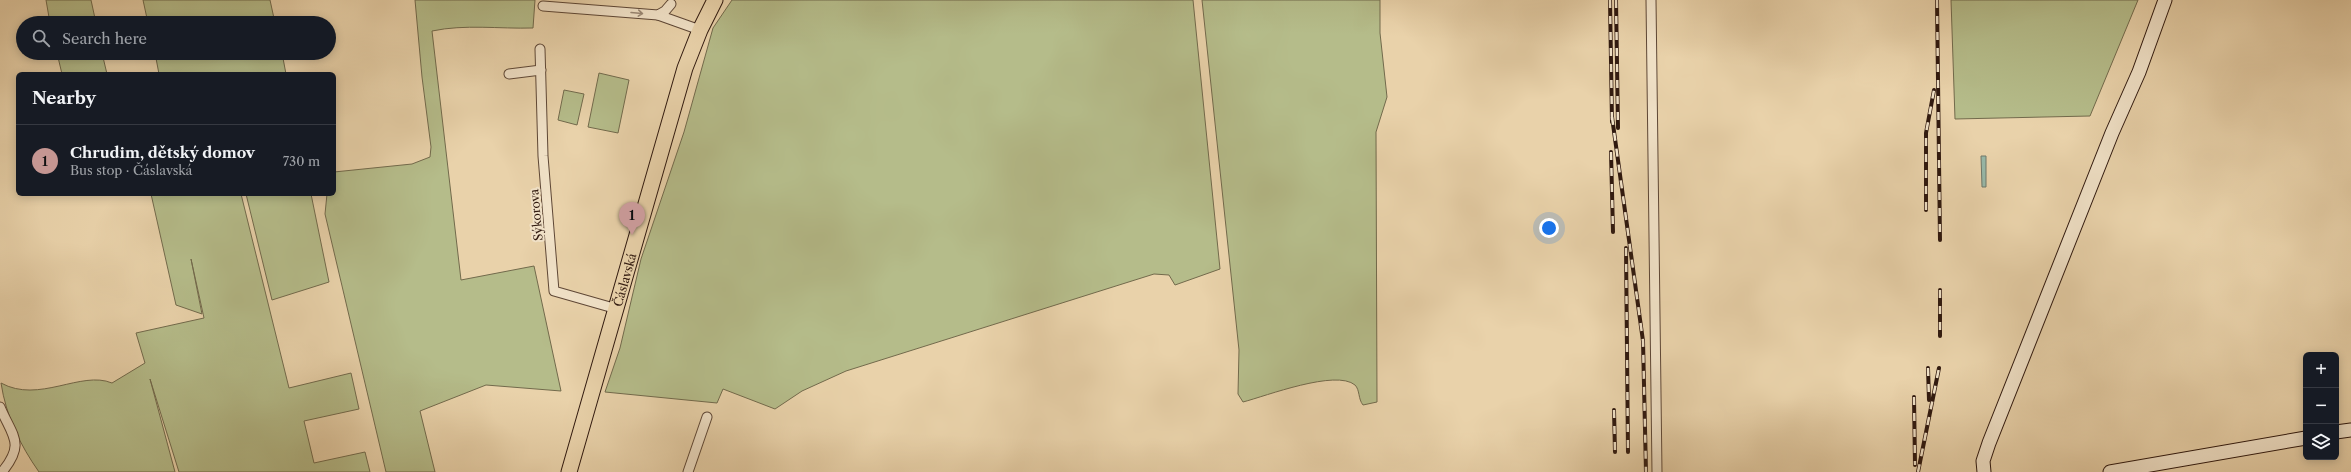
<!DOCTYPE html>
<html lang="en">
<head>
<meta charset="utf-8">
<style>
	:root { --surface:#171b24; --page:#20242c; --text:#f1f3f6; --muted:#9ea1a6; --line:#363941; --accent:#c59692 }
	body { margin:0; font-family:"Libre Caslon Text",serif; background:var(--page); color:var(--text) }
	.controls { position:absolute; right:12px; bottom:12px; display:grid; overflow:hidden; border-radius:6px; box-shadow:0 2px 10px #0003 }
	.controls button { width:36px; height:36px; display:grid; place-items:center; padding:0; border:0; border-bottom:1px solid var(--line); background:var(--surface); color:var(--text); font:20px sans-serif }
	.you { position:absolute; left:1549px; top:228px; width:14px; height:14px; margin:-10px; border:3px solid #fff; border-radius:50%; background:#1a73e8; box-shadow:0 0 0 6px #1a73e833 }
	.badge { display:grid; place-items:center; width:26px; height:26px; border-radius:50%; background:var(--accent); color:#111; font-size:13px; font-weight:700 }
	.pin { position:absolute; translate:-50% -33px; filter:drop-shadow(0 1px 2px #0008) }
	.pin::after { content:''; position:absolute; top:21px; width:14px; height:12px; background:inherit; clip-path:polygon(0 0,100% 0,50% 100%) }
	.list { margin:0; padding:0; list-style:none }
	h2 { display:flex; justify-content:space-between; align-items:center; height:52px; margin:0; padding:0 16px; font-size:17px }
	h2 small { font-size:13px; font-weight:400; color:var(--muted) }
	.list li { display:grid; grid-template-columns:26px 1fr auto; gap:12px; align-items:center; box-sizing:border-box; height:72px; padding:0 16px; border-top:1px solid var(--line) }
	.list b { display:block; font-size:15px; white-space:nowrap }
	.list p { margin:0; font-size:13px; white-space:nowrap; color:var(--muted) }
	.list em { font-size:13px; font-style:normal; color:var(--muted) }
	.icon { flex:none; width:22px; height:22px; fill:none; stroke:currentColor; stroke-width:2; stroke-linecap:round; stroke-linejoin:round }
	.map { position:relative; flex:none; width:2351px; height:472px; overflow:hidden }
	.search { position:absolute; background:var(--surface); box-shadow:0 2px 10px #0003; left:16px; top:16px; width:320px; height:44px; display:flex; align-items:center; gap:10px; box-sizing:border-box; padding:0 14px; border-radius:22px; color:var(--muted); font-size:15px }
	.panel { position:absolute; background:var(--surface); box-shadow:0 2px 10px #0003; left:16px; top:72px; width:320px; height:124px; border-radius:6px }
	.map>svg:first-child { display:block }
</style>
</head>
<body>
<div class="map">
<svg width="2351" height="472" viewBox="0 0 2351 472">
	<rect width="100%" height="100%" fill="#e9d2aa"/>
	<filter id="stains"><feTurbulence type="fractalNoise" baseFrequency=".005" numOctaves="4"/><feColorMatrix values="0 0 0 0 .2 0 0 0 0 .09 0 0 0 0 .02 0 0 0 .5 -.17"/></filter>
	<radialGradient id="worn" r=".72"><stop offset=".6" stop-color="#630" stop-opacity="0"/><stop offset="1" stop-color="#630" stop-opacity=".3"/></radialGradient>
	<g fill="#b5bc8a" stroke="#726a4c">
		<polygon points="46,0 91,0 96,23 50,23"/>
		<polygon points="143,0 270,0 275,23 148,23"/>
		<path d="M 415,0 L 535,0 L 533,28 C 499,29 465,24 432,31 L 461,280 L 534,266 L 561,391 L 486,385 L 420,411 L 435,472 L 386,472 L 325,214 L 327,194 L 334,194 L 334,172 L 412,164 L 430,157 L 431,147 L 422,77 Z"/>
		<polygon points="732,0 1193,0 1220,269 1175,285 1169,275 1154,274 846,371 802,391 775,409 723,389 717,403 605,392 620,348 641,259 684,132 713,28"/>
		<path d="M 1202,0 L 1380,0 L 1380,33 L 1387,97 L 1376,132 L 1377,402 L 1363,405 C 1358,399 1360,390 1355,385 C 1336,369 1266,396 1243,402 L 1238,394 L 1239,350 Z"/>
		<polygon points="1951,0 2138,0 2090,116 1955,119"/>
		<polygon points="57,53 102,53 107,74 62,74"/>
		<polygon points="155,53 282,53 286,74 159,74"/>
		<polygon points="599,73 629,80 618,133 588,127"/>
		<polygon points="564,90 584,94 577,125 558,120"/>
		<path d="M 151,194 L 241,194 L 289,388 L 351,373 L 359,409 L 304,421 L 314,463 L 365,452 L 370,472 L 179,472 L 150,379 L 175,472 L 39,472 C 20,445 6,416 1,383 C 39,404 81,370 112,383 L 145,363 L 136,333 L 204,318 L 191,259 L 202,314 L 176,305 Z"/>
		<polygon points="246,194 311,194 329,282 272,300"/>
	</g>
	<polygon fill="#97b8a8" stroke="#6e786b" points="1981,156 1986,156 1986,187 1982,187"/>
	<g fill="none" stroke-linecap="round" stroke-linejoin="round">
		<defs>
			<g id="street">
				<polyline points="1651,0 1657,472"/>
				<polyline points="543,6 658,15 665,11 671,4"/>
				<polyline points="658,15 700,30"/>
				<polyline points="540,49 543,156 554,291 617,309"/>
				<polyline points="509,74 541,70"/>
				<path d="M 0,407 C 12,436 26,443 2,472"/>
				<polyline points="688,472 707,417"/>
			</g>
			<g id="secondary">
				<polyline points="2336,432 2351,430"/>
				<polyline points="1984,472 1983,461 1989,443 2112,133 2139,72 2165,0"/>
				<polyline points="2110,472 2306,438"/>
			</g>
			<g id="primary">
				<path id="s1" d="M 569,472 L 685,68 L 700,30 L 715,0"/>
			</g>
		</defs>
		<use href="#street" stroke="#5e4736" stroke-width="11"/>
		<use href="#secondary" stroke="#30190f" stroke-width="15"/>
		<use href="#primary" stroke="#30190f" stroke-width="17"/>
		<use href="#street" stroke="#f1e2c8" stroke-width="9"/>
		<use href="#secondary" stroke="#f1e2c8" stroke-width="13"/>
		<use href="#primary" stroke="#e9d2aa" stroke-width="15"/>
		<defs>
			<g id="rail">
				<polyline points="1610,0 1612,122"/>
				<polyline points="1616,0 1618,128"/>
				<polyline points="1937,0 1940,240"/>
				<polyline points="1612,117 1643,341 1646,472"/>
				<polyline points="1611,152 1613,232"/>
				<polyline points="1926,210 1926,133 1934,90"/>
				<polyline points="1626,248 1628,452"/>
				<polyline points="1940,290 1940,336"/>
				<polyline points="1928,368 1929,400"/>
				<polyline points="1914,397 1915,465"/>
				<polyline points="1614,410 1615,452"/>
				<polyline points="1918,472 1939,368"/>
			</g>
		</defs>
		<use href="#rail" stroke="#30190f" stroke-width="4"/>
		<use href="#rail" stroke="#f1e2c8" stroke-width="2.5" stroke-dasharray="8" stroke-linecap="butt"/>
	</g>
	<defs><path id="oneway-shaft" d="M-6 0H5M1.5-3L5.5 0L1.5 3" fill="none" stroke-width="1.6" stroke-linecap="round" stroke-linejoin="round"/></defs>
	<use stroke="#9a8875" href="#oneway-shaft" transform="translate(637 13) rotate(5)"/>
	<g text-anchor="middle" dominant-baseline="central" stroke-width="4" stroke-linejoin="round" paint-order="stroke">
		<g font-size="12" fill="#30190f" stroke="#f1e2c8">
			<text transform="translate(536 215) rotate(-95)">Sýkorova</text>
			<text stroke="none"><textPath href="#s1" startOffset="200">Čáslavská</textPath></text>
		</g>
	</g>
	<rect width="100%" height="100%" filter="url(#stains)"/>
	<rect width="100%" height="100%" fill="url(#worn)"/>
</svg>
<div class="controls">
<button>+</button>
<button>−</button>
<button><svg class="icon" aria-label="layers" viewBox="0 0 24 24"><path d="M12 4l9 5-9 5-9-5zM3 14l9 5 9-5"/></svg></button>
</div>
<div class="you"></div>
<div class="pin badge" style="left:632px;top:235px">1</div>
<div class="search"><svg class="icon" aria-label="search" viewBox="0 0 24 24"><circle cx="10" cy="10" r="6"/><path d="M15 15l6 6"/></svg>Search here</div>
<section class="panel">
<h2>Nearby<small></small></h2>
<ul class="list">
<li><span class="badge">1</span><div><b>Chrudim, dětský domov</b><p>Bus stop · Čáslavská</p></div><em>730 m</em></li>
</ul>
</section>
</div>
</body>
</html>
